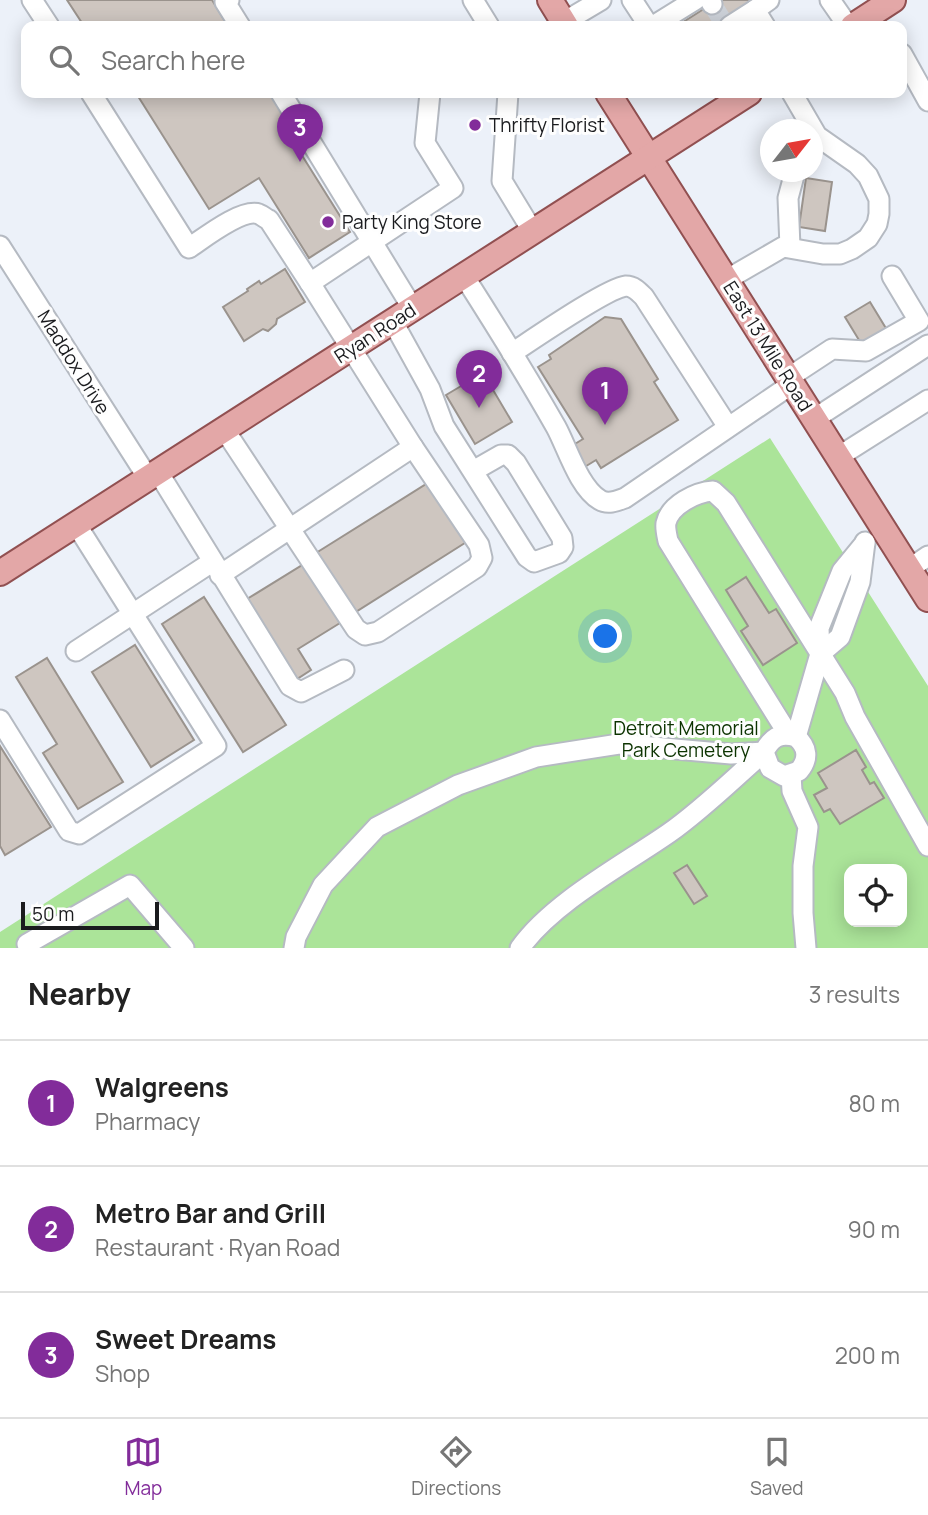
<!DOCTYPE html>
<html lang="en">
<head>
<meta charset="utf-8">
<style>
	:root { --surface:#fff; --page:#f6f6f6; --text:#222; --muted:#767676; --line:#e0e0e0; --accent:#822c9a }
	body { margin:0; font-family:Manrope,sans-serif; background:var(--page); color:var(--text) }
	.controls { position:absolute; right:21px; bottom:21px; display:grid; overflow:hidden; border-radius:14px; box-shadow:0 4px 18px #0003 }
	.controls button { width:63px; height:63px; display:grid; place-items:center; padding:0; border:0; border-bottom:2px solid var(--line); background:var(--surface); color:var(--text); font:35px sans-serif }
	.compass { position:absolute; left:760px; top:119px; width:63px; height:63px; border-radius:50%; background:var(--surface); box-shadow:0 4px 18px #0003; rotate:59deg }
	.scale { position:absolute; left:21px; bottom:18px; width:138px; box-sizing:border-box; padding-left:7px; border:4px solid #1a1b1e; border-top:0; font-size:19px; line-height:24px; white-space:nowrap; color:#1a1b1e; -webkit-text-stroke:5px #fefefe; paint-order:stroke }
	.you { position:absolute; left:606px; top:637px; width:24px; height:24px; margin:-18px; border:5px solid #fff; border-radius:50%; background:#1a73e8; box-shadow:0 0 0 10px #1a73e833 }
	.badge { display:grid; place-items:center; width:46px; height:46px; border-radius:50%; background:var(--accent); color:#fff; font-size:23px; font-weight:700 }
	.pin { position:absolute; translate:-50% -58px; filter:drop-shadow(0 2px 4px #0008) }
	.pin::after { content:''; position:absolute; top:37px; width:24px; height:21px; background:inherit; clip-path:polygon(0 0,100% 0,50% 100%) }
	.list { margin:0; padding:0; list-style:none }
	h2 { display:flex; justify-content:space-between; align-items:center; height:91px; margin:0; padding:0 28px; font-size:30px }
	h2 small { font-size:23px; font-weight:400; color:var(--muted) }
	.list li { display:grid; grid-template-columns:46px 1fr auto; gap:21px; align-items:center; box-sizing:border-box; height:126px; padding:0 28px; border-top:2px solid var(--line) }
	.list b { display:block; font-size:26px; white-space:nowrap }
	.list p { margin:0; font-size:23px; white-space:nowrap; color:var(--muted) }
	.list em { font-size:23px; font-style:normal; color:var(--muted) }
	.icon { flex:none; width:38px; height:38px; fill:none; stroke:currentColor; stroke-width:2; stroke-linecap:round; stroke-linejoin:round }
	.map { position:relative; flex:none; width:928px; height:948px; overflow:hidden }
	.search { position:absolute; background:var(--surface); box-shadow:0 4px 18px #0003; left:21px; right:21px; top:21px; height:77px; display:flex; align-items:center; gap:18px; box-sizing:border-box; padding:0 24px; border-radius:14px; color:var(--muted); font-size:26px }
	.sheet { height:469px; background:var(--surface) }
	nav { display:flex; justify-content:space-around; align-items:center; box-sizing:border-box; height:98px; border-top:2px solid var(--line); background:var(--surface); font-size:19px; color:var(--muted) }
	nav a { display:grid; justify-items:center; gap:4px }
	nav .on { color:var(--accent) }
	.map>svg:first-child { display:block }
</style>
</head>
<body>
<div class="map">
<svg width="928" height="948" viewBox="0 0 928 948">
	<rect width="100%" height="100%" fill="#ecf1f9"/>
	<path fill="#abe499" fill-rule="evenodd" d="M 770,438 L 928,686 L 928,948 L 0,948 L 0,932 ZM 849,869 L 902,869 L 902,922 L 849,922 Z"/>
	<g fill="#cec6c0" stroke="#9a938d" stroke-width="2">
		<polygon points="67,0 212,0 228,26 84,26"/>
		<polygon points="718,0 753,0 712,26 677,26"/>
		<polygon points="136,93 270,93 286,118 281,122 350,232 309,258 259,178 209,209"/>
		<polygon points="806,178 832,182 825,231 799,227"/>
		<polygon points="285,269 305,302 277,319 276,324 268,331 263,329 244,341 223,307 248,291 247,289 259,281 261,284"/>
		<polygon points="870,302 887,330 862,345 845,317"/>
		<polygon points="605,317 621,319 658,379 654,382 678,420 601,468 596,460 583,468 570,447 583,439 538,367 551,359 549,355"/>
		<polygon points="483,373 512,422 475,444 446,395"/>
		<polygon points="431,481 468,541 354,613 316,553"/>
		<polygon points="304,564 340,623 298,649 311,670 297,679 247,599"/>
		<polygon points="746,577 769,613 776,609 797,643 763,665 741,631 748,626 726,590"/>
		<polygon points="204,597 286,725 243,752 162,624"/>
		<polygon points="135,645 194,740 151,767 92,672"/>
		<polygon points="47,658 123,782 78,809 43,753 57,744 16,677"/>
		<polygon points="0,746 51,827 5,855 0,846"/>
		<polygon points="856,750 866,767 862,770 870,784 874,782 884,798 840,824 830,809 824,812 814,795 827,788 818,773"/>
		<polygon points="687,865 707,896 694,904 674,873"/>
	</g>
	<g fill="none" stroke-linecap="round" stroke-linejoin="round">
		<polyline stroke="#ccd1d8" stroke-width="19" stroke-dasharray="19 10" stroke-linecap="butt" points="712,4 722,20"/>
		<defs>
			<g id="minor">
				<polyline points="32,0 49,26"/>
				<polyline points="229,0 225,2 240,26"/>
				<polyline points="473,0 489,26"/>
				<polyline points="632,0 649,26"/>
				<polyline points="710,0 712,4"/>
				<polyline points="830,0 848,26"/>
				<polyline points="564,22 601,0"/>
				<polyline points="653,26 695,0"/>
				<polyline points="730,26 755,10"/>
				<polyline points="765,26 755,10 769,0"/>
				<polyline points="902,54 928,101"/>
				<path d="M 91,93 L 189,248 C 204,238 242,208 259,214 C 260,214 268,220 269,220 L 310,283"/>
				<polyline points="281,93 413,309"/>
				<polyline points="508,93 502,181 533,232"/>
				<polyline points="0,246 148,478"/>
				<polyline points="790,247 788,198 795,172"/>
				<path d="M 464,276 C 496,326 527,376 556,427 C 567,447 579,488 600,500 C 608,505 617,501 625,498 L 792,384"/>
				<polyline points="726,280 783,247 823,254 840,254 852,249 868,238 877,224 879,214 879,199 868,176 857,164 817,136 792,93"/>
				<polyline points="393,322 430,389 444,426 527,557 534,562 559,553 563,547 562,538 516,463 508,455 501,455 473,471"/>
				<path d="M 512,353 C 532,340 607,288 626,286 C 634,286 639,292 644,297 L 728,427"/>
				<polyline points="788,378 832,349 866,351 919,321 892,276"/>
				<polyline points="814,419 928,345"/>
				<polyline points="224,429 356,629 365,635 378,632 477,567 482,558 479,545 413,447 310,283 453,188 425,143 430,93"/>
				<polyline points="838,457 928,400"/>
				<polyline points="158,472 290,686 301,692 344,670"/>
				<polyline points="909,569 928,556"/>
				<polyline points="220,575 413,447"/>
				<polyline points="76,651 212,562"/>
				<polyline points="820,654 840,637 860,582 865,542"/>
				<polyline points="0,720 69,831 79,834 216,746 76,524"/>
				<path d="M 788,734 L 668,541 C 667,536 665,528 666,523 C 670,505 696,492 713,491 L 726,503 L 845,693 L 855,717 L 928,846"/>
				<polyline points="796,737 820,654 819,628 842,571 865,543"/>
				<polyline points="791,775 792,791 808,827 803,866 803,913 806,948"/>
				<polyline points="27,944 130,885 184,948"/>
				<polyline points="294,948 296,937 323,885 377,827 458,785 536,757 619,744 731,754 764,752"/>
				<path d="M 520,948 C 553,902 623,865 669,833 C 703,809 733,779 764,752 C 771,738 780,732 796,737 C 808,747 809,759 799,771 L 784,776 L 770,768 L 764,752"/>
			</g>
			<g id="major">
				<polyline points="550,0 566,26"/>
				<polyline points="853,26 893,0"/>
				<polyline points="608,93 928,599"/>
				<polyline points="0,573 749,93"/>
			</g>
		</defs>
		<use href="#minor" stroke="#b5bac2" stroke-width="23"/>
		<use href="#major" stroke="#915051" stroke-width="28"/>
		<use href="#minor" stroke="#fff" stroke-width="19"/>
		<use href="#major" stroke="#e3a7a7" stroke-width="24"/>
	</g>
	<g fill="#822c9a" stroke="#fefefe" stroke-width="2.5">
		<circle cx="475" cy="125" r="7"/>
		<circle cx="328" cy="222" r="7"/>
	</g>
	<g text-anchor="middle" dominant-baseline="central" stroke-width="6" stroke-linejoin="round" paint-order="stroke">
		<g font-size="19" fill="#1a1b1e" stroke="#fefefe" text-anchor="start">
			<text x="489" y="125">Thrifty Florist</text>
			<text x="342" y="222">Party King Store</text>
		</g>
		<g font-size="19" fill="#1a1b1e" stroke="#fefefe">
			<text transform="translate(375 333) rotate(-33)">Ryan Road</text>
			<text transform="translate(768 346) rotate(58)">East 13 Mile Road</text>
			<text transform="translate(74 362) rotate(58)">Maddox Drive</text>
		</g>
		<g font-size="19" fill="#0c3300" stroke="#fefefe">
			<text x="686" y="728">Detroit Memorial<tspan x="686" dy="22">Park Cemetery</tspan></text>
		</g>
	</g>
</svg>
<div class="controls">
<button><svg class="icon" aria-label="locate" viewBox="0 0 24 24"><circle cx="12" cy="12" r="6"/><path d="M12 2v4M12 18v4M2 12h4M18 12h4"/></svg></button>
</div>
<svg class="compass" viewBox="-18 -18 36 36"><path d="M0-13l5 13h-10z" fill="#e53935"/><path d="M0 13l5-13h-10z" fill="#767676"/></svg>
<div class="scale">50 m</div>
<div class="you"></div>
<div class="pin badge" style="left:605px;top:425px">1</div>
<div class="pin badge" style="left:479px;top:408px">2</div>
<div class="pin badge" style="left:300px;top:162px">3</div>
<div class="search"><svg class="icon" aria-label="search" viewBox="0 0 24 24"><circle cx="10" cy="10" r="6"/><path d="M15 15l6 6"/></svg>Search here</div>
</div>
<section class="sheet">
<h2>Nearby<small>3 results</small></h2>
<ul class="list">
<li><span class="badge">1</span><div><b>Walgreens</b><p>Pharmacy</p></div><em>80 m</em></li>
<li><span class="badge">2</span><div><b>Metro Bar and Grill</b><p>Restaurant · Ryan Road</p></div><em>90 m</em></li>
<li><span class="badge">3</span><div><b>Sweet Dreams</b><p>Shop</p></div><em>200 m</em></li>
</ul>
</section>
<nav>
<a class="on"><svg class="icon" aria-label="map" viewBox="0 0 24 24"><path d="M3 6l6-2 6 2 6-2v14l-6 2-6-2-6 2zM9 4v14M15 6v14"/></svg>Map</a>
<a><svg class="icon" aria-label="directions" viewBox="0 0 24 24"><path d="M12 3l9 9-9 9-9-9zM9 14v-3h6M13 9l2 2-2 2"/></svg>Directions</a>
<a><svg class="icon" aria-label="saved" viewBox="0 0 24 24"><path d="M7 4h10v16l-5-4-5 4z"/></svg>Saved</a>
</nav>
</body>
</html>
